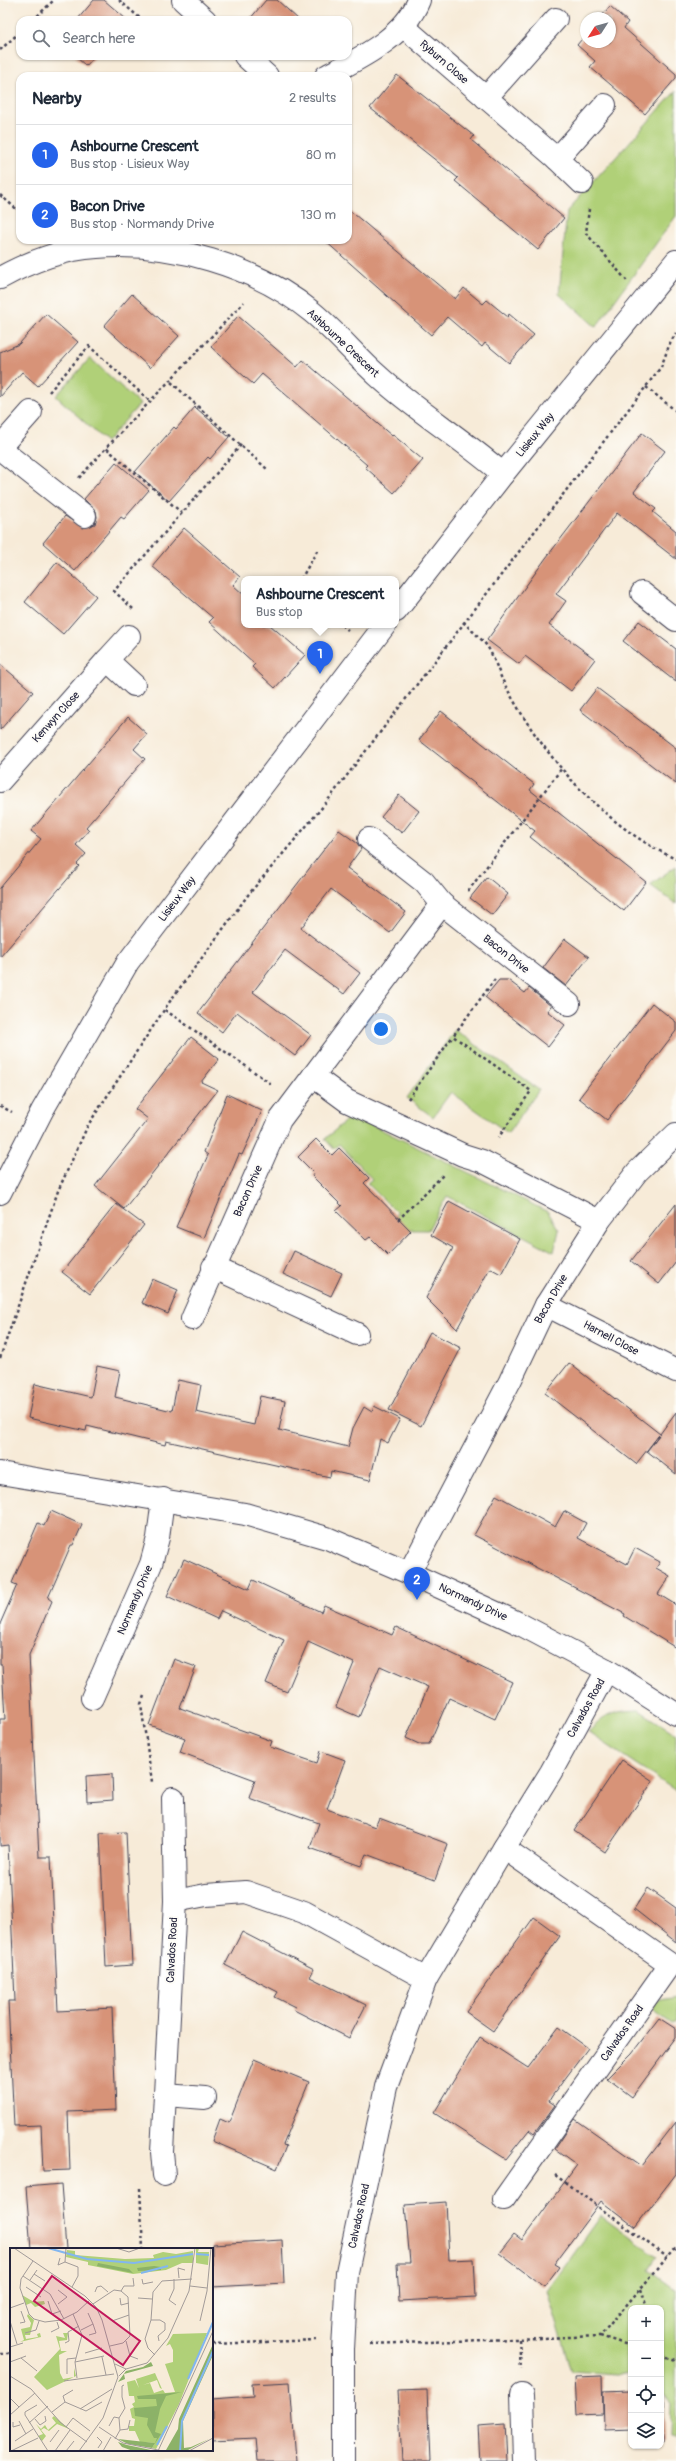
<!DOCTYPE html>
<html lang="en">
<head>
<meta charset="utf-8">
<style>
	:root { --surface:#fff; --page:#f6f6f7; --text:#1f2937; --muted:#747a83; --line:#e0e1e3; --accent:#2563eb }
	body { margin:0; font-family:Pangolin,sans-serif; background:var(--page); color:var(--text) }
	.controls { position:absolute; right:12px; bottom:12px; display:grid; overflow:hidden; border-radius:8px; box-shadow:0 1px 3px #0004 }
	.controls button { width:36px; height:36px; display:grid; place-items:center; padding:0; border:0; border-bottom:1px solid var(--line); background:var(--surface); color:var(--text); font:20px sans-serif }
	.compass { position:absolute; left:580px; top:12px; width:36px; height:36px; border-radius:50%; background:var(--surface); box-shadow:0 1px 3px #0004; rotate:234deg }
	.you { position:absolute; left:381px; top:1029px; width:14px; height:14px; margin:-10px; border:3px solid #fff; border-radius:50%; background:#1a73e8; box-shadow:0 0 0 6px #1a73e833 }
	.badge { display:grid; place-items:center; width:26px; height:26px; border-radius:50%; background:var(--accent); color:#fff; font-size:13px; font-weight:700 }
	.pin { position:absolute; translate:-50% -33px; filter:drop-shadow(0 1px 2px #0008) }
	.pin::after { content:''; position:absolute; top:21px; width:14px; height:12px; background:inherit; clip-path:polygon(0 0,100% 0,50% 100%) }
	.popup { position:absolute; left:241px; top:576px; width:158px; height:52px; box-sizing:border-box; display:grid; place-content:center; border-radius:8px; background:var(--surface); filter:drop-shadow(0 1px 3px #0005); font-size:13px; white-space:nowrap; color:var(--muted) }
	.popup b { font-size:15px; color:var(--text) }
	.popup::after { content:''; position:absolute; left:50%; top:100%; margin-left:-8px; border:8px solid transparent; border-top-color:var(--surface) }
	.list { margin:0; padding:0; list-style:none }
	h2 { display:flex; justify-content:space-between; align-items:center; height:52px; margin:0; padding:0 16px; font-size:17px }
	h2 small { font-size:13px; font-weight:400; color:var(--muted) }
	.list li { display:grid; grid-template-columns:26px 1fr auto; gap:12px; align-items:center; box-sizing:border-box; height:60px; padding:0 16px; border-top:1px solid var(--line) }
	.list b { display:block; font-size:15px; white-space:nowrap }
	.list p { margin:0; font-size:13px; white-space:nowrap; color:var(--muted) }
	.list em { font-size:13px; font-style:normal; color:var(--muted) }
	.icon { flex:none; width:22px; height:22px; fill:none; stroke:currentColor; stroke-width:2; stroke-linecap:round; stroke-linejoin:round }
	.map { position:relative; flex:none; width:676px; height:2461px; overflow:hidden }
	.search { position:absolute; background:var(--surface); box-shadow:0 1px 3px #0004; left:16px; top:16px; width:336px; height:44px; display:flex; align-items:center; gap:10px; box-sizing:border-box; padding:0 14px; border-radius:12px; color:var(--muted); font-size:15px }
	.panel { position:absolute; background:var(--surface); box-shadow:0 1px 3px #0004; left:16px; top:72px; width:336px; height:172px; border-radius:12px }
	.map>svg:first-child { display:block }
</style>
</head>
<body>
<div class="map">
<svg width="676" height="2461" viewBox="0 0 676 2461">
	<rect width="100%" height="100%" fill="#fdfcf7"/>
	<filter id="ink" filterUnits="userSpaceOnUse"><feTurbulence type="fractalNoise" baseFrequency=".025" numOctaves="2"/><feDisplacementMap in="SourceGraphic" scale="8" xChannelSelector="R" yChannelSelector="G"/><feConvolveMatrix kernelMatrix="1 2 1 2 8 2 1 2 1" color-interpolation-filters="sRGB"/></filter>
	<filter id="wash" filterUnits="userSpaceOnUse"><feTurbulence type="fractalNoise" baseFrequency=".012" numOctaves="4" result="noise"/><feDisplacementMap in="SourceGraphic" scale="16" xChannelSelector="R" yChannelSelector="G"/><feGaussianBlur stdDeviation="0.9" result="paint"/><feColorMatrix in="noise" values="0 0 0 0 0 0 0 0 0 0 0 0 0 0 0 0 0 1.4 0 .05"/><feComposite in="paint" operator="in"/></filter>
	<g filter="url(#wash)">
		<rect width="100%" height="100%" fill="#f7ebd8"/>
		<g fill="#b0d078" stroke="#69795a">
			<polygon points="676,91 676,216 596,327 559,294 567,211"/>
			<polygon points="90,358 140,404 106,442 56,396"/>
			<polygon points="676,866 676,904 650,885"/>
			<polygon points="455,1030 539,1090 508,1133 451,1092 433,1117 407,1098"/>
			<polygon points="352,1115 548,1212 559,1230 554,1252 447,1196 428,1230 409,1230 395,1217 397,1213 367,1183 372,1179 339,1144 334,1149 325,1139"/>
			<path d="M 639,1710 L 676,1734 L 676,1791 L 588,1732 C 607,1714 612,1711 639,1710 Z"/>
			<polygon points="676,1997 676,2022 672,2024 653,2010 656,2001"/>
			<polygon points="601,2216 657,2257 649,2270 676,2290 676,2437 670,2436 671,2405 661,2388 661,2308 631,2308 631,2375 572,2371 547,2291"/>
		</g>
		<g id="blocks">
			<g fill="#d79378">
				<polygon points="94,0 104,0 126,19 77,20"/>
				<polygon points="266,0 277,0 299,20 249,20"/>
				<polygon points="610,6 628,22 624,28 676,74 676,78 645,114 590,67 595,61 577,45 586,34 586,42 610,42 610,18 600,18"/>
				<polygon points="75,56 95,56 86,66"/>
				<polygon points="397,75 474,136 471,140 564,218 538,250 455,181 458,178 370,108"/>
				<polygon points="348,209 455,299 464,288 483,304 487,300 508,317 509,314 534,335 509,363 485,343 482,347 447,317 431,335 324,240 348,240"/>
				<polygon points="132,294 179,336 150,368 104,326"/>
				<polygon points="46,314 78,342 38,386 22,372 0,397 0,352 19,344"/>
				<polygon points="238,316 297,367 303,360 392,436 393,435 423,460 394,493 365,467 367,465 262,374 253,384 211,347"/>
				<polygon points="195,407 229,437 210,459 208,457 169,501 135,472 174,427 176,429"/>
				<polygon points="642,433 665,451 634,492 656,509 653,512 676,531 676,559 617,513 556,594 566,601 549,625 595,659 571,691 525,656 519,664 487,640 546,558"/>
				<polygon points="116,462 149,490 124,519 121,517 75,571 43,543 65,516 83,528 95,524 97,517 96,511 84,499"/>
				<polygon points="184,528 240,577 233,585 244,595 244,625 270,625 305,655 275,688 252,667 255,664 209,622 213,618 152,566"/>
				<polygon points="57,562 96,596 63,634 25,602"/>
				<polygon points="639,621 676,649 676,682 623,641"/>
				<polygon points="0,664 33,692 0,730"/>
				<polygon points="597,688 676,748 676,784 580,710"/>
				<polygon points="441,711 534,784 530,790 646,882 624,911 530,837 535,831 419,740"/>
				<polygon points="128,717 147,734 134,749 145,759 86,827 89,830 76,845 86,854 77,864 79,866 0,957 0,888 41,839 31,831"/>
				<polygon points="399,795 419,811 402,833 381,817"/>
				<polygon points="339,830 357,843 361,849 347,868 406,912 390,933 331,889 301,928 360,973 344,994 285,950 253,992 311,1035 295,1056 237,1012 222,1032 198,1013"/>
				<polygon points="487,877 508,894 492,915 470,898"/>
				<polygon points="565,939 589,957 566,986 543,968"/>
				<polygon points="499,980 508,980 525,993 529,988 551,1006 547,1011 565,1025 548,1047 485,997"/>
				<polygon points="652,1003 676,1022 676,1031 607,1120 579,1098"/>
				<polygon points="191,1037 219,1059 201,1082 218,1090 124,1209 95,1186 148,1119 135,1109"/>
				<polygon points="227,1094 262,1111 242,1155 239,1154 204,1238 176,1227 208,1155 204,1152"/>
				<polygon points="316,1139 332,1155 339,1148 369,1178 364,1183 411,1231 388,1255 370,1237 366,1240 336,1211 342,1206 312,1176 314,1173 298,1157"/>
				<polygon points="449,1201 520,1239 501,1274 490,1268 457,1329 426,1298 453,1248 431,1235"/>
				<polygon points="116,1204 144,1225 90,1294 62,1272"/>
				<polygon points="676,1204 676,1262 659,1284 631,1261"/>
				<polygon points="294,1251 342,1273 331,1296 283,1274"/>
				<polygon points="152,1279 178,1290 168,1314 142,1303"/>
				<polygon points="430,1332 461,1348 421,1426 389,1410"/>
				<polygon points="569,1363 660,1434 676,1412 676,1474 647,1451 659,1435 636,1464 545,1393"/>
				<polygon points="97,1366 120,1371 115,1397 172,1411 178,1380 201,1385 196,1412 254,1425 260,1396 285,1401 279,1430 348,1447 353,1428 364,1407 372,1412 374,1406 400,1419 388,1443 380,1439 370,1480 331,1471 330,1477 166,1441 165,1445 87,1426 86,1431 28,1418 35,1384 91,1397"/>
				<polygon points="496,1495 555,1527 564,1511 586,1523 578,1538 627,1564 635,1548 660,1562 656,1568 670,1576 658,1594 676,1605 676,1648 624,1616 625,1614 474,1535"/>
				<polygon points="51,1511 82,1525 73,1545 71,1545 48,1598 52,1601 29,1655 39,1857 51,1857 58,2011 112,2008 116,2110 68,2112 70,2170 43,2171 41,2125 14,2126 8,2001 15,2001 11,1909 8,1845 0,1846 0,1719 5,1719 2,1665 0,1665 0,1624 17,1585 12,1583 38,1523 44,1526"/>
				<polygon points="184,1559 249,1589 253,1580 321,1612 324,1605 392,1635 396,1627 512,1682 495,1719 449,1698 429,1744 419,1744 406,1738 428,1687 380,1666 359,1717 336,1707 354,1663 308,1642 287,1692 266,1683 284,1640 221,1611 217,1619 167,1596"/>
				<polygon points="174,1659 196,1667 180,1708 272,1741 270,1747 317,1763 321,1751 345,1760 327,1809 375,1827 379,1818 448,1844 435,1880 366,1854 361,1866 310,1848 319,1823 249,1798 255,1780 180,1752 185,1738 149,1725"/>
				<polygon points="622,1760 653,1781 605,1852 574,1831"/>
				<polygon points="112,1774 113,1800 87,1802 86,1776"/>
				<polygon points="126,1832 132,1965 106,1967 100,1833"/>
				<polygon points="648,1888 676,1908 676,1942 634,1909"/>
				<polygon points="534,1917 560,1936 493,2031 466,2012"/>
				<polygon points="242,1932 314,1969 310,1977 366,2005 349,2038 294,2010 295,2007 275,1997 278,1992 225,1965"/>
				<polygon points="659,2018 676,2029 676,2037 632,2097 607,2078 632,2053"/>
				<polygon points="559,2027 588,2048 552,2096 549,2101 555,2105 534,2134 529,2130 506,2159 434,2113 480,2037 528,2068"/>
				<polygon points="254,2059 309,2082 283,2145 286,2146 277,2169 212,2141 220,2119 229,2123"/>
				<polygon points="575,2119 642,2166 676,2122 676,2174 635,2227 601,2201 554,2264 559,2267 544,2287 499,2253 514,2234 522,2240 577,2165 555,2149"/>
				<polygon points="61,2184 66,2249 31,2249 26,2187"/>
				<polygon points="446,2202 449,2260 474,2259 476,2297 399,2301 397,2263 410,2263 405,2205"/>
				<polygon points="282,2240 284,2283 212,2287 212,2244"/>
				<polygon points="602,2376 603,2414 577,2415 575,2377"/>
				<polygon points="290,2382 296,2461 257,2461 255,2438 212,2440 212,2399 253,2396 252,2384"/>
				<polygon points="427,2390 430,2461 402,2461 398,2391"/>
				<polygon points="630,2390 631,2429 604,2430 603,2391"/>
				<polygon points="661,2404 663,2404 664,2441 661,2441"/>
				<polygon points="505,2424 507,2461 480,2461 478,2426"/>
			</g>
		</g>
	</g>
	<g filter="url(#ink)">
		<use href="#blocks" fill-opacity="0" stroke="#424053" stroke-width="1"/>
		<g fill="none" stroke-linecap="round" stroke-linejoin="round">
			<defs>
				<g id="minor">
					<polyline points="183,0 205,20"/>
					<polyline points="403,26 557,159 582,183"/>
					<polyline points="245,56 267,76"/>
					<path d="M 326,76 C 360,58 404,38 419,0"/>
					<polyline points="486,98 556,19"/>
					<polyline points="557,159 605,105"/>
					<path d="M 0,278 C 29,262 64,249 97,247 C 170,241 256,266 312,312 C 335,331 355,355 377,375 C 416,411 463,439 503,474"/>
					<polyline points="0,447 31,412"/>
					<polyline points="0,449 85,516"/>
					<polyline points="642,593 676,620"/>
					<polyline points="396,611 503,474 676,261"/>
					<polyline points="107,660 129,636"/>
					<polyline points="0,781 107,660 134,685"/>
					<polyline points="369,839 424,882 442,904"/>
					<polyline points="313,1076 442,904 569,1004"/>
					<polyline points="0,1193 42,1111 128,962 385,625"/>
					<polyline points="213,1267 357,1334"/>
					<polyline points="546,1305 676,1371"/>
					<polyline points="192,1319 280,1120 313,1076 347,1101 463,1155 482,1161 599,1221"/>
					<polyline points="0,1473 245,1514 327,1538 409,1573 516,1622 607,1670 676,1714"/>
					<polyline points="409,1573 510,1381 546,1305 599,1221 637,1172 676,1134"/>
					<polyline points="92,1698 151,1564 158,1538 163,1499"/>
					<polyline points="173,1798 175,1901"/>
					<polyline points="504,1848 670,1964 504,2199"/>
					<polyline points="165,2095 205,2098"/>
					<polyline points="164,2175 162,2152 175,1901 206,1895 246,1892 304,1912 426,1979"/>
					<polyline points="522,2395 524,2461"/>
					<polyline points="343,2461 343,2350 347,2272 386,2087 426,1979 504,1848 551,1772 607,1670"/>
				</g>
			</defs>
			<use href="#minor" stroke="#424053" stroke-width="24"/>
			<g stroke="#424053" stroke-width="2.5" stroke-dasharray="3 3" stroke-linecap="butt">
				<polyline points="119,0 142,20"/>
				<polyline points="33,20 54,0"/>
				<polyline points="0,50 20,32"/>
				<polyline points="0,195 20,212"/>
				<polyline points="589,209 586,233 627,281"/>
				<polyline points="171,382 268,470"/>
				<polyline points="646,387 676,411"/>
				<polyline points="49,392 89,346 151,402"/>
				<polyline points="241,445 182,513 106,448 244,302"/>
				<polyline points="79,478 106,448"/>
				<polyline points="301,579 318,549"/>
				<polyline points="133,609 114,591 182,513"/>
				<path d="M 463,622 C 471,630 480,637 487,646 C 493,655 497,668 502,679 C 509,693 518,708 526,721 C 563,777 614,831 676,859"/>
				<polyline points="342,625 348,630"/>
				<polyline points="468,891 562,768"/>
				<polyline points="495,979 453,1036 531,1091 498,1138"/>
				<polyline points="165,1010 273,1085"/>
				<polyline points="408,1099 453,1036"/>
				<polyline points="0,1106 12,1112"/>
				<polyline points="398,1220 443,1175"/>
				<polyline points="0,1358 58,1191 88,1125 168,1004 248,895 325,804 661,367 670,343 676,333"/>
				<polyline points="144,1696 141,1704 152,1782"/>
				<polyline points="555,2175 667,2257"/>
				<polyline points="140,2188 143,2249"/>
				<polyline points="641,2289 647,2308"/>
				<polyline points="600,2336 631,2346"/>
				<polyline points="519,2339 521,2369"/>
				<polyline points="212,2344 317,2340"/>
				<polyline points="370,2344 600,2336 676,2247"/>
				<polyline points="661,2348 664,2356"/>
				<polyline points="0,2353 11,2353"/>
				<polyline points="661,2355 676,2360"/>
			</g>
			<use href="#minor" stroke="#fff" stroke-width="22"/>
		</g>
	</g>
	<g text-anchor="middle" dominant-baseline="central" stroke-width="4" stroke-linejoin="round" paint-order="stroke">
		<g font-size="11" fill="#22223b" stroke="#fdfcf7">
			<text transform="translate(444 62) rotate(41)">Ryburn Close</text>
			<text transform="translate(343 343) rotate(43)">Ashbourne Crescent</text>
			<text transform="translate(535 435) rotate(-51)">Lisieux Way</text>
			<text transform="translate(56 717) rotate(-48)">Kenwyn Close</text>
			<text transform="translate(177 899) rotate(-53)">Lisieux Way</text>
			<text transform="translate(506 954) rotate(38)">Bacon Drive</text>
			<text transform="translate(248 1191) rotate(-66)">Bacon Drive</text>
			<text transform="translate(551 1299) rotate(-60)">Bacon Drive</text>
			<text transform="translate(611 1338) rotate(28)">Harnell Close</text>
			<text transform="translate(135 1600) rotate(-67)">Normandy Drive</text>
			<text transform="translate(473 1602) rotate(25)">Normandy Drive</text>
			<text transform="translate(586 1708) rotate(-61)">Calvados Road</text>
			<text transform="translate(172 1950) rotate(-87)">Calvados Road</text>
			<text transform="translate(622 2033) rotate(-55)">Calvados Road</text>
			<text transform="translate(359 2216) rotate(-78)">Calvados Road</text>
		</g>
	</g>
	<g transform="translate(10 2248)">
		<rect width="203" height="203" fill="#f7ebd8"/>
		<path d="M 186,0 L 189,0 L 188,4 L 199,4 L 198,17 L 186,15 ZM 57,2 L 65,3 L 65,7 L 115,11 L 144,10 L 143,7 L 153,4 L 166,6 L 183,3 L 183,15 L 172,15 L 156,22 L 123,26 L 78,17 L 78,14 L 56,9 ZM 12,47 L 24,54 L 34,53 L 35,56 L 25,59 L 21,55 L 16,57 ZM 18,66 L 24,72 L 20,87 L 15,87 L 16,91 L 28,89 L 27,86 L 30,85 L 31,89 L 10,94 L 14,92 L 11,81 L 20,79 L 21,75 L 17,68 ZM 53,85 L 58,85 L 57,92 L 49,93 L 51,103 L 57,103 L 49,107 L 50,125 L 53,131 L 64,129 L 64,120 L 66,128 L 37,142 L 24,129 L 50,101 L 46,88 L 55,90 ZM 197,85 L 169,156 L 146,201 L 142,200 L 145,195 L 130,194 L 125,183 L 119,183 L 119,178 L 124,178 L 125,171 L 122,170 L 120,161 L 124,159 L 122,156 L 125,154 L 124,148 L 119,148 L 117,134 L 125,132 L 129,140 L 126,131 L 145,125 L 152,141 L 150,140 L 147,132 L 133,137 L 140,135 L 144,145 L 153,142 L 155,145 L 165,144 L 155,116 L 163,114 L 163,102 L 160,96 L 156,98 L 163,86 ZM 44,168 L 59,181 L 47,176 L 39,183 L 34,180 L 31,182 L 36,188 L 32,193 L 28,188 L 33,186 L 26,176 L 31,181 L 35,177 L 38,182 L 46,175 L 42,170 Z" fill="#b0d078"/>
		<path d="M 88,15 L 119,21 L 123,25 L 87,18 ZM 144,18 L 151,19 L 151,22 L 128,23 L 127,20 ZM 203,96 L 203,107 L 173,173 L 174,200 L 181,199 L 199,191 L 178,202 L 156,202 L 168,181 L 169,171 ZM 141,114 L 143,118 L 114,126 L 115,131 L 108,134 L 116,123 L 133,119 ZM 172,144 L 156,148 L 150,161 L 145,184 L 151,186 L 142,200 L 118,196 L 108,191 L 145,195 L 147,190 L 144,190 L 137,177 L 138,170 L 125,168 L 124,160 L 147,158 L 146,151 L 128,151 L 127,148 ZM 108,194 L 117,197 L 141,202 L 123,203 L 112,199 Z" fill="#8cb268"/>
		<path fill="none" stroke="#82b6f0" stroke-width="2" d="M 38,0 L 77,11 L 124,15 L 183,6M 186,6 L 199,7M 131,25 L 158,18M 178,131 L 203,74M 147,197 L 157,178M 170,203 L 172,173 L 203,103"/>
		<path fill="none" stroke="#a29b99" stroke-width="1" d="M 4,0 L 75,48 L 86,59 L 92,72 L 108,129 L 93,170 L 69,203M 106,0 L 119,4 L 130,0M 50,10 L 48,17 L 55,14 L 68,19 L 68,28 L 62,39M 23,13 L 11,31 L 10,40 L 19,66 L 24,71 L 35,74 L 51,72 L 67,64 L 80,52M 55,14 L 56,0M 24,26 L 35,33M 13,28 L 40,46 L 54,71M 169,30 L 168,20 L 175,22M 132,31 L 133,36 L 143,34M 164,31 L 164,41 L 159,52 L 166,57M 20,32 L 27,22M 180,38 L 197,40M 16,39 L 31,49M 48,42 L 57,49 L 48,56M 111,43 L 114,38 L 124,38 L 123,30M 85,44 L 87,39 L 91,38 L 98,44M 110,50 L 111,57 L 119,55M 128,50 L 142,51M 38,53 L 42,66 L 51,63M 83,56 L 104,42 L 111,43 L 118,49 L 120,88 L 113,95 L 100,98M 0,60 L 14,55M 63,66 L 72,87 L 65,114 L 67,130M 141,72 L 150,72 L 155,75 L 155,82 L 148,88 L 149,93M 0,73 L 7,96M 102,73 L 119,67M 190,73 L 197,43 L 201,0M 10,75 L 15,74 L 11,63M 71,82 L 83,76 L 78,65M 41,84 L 49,80 L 47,74M 15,85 L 26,82 L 29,73M 79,87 L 86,85 L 83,76M 116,93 L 120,108 L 128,111M 55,95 L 59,93 L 58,84 L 69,78M 0,99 L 13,95M 75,105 L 92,100M 145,107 L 138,100 L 135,91 L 141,72 L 143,44 L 152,33 L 182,31M 92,109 L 96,127M 11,110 L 27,123M 0,114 L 16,108M 65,114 L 94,108M 105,116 L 116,121M 57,126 L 57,111 L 66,110M 0,128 L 21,141 L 51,175 L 77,194M 109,128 L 116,121 L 137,115 L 158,90 L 179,43 L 185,0M 54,133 L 104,126M 0,150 L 9,159M 55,154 L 53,148 L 63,142M 27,157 L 15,164 L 15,167 L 38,203M 70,161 L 102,141M 42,164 L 55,154 L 76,163 L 92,154M 0,167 L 25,145M 25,171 L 30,177 L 36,173 L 35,168M 9,173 L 16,186M 3,174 L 3,179 L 10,177M 19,175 L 38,158M 99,178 L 104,169 L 109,170M 56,179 L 63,170 L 80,183M 89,179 L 113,195 L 153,203M 110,182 L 118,181 L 120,172M 87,189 L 92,194 L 88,200M 105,191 L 110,182 L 109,170 L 115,160 L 112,149 L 112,138 L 114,137M 5,193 L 23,181M 40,194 L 49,182M 1,203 L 28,190M 45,203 L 60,182M 56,203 L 64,193M 93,203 L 101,189M 148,203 L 203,83M 179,203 L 203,190"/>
		<path fill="#c2185b" fill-opacity="0.15" stroke="#c2185b" stroke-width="2" d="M 42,28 L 130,93 L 113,117 L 24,53 Z"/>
		<rect width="203" height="203" fill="none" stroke="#22223b" stroke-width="2"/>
	</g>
</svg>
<div class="controls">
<button>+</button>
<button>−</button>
<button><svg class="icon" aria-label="locate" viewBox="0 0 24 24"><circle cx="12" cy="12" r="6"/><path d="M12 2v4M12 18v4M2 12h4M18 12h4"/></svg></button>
<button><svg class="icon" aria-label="layers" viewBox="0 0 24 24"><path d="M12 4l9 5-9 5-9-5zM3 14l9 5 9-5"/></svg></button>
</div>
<svg class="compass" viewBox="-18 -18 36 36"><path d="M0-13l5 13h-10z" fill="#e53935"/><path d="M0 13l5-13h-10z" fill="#747a83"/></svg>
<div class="you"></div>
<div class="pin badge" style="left:320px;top:674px">1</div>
<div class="popup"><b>Ashbourne Crescent</b>Bus stop</div>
<div class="pin badge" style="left:417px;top:1600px">2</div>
<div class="search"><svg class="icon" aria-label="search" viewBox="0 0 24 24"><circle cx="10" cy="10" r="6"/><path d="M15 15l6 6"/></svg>Search here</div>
<section class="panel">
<h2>Nearby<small>2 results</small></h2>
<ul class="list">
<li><span class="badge">1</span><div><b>Ashbourne Crescent</b><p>Bus stop · Lisieux Way</p></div><em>80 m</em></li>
<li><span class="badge">2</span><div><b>Bacon Drive</b><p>Bus stop · Normandy Drive</p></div><em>130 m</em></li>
</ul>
</section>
</div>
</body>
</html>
